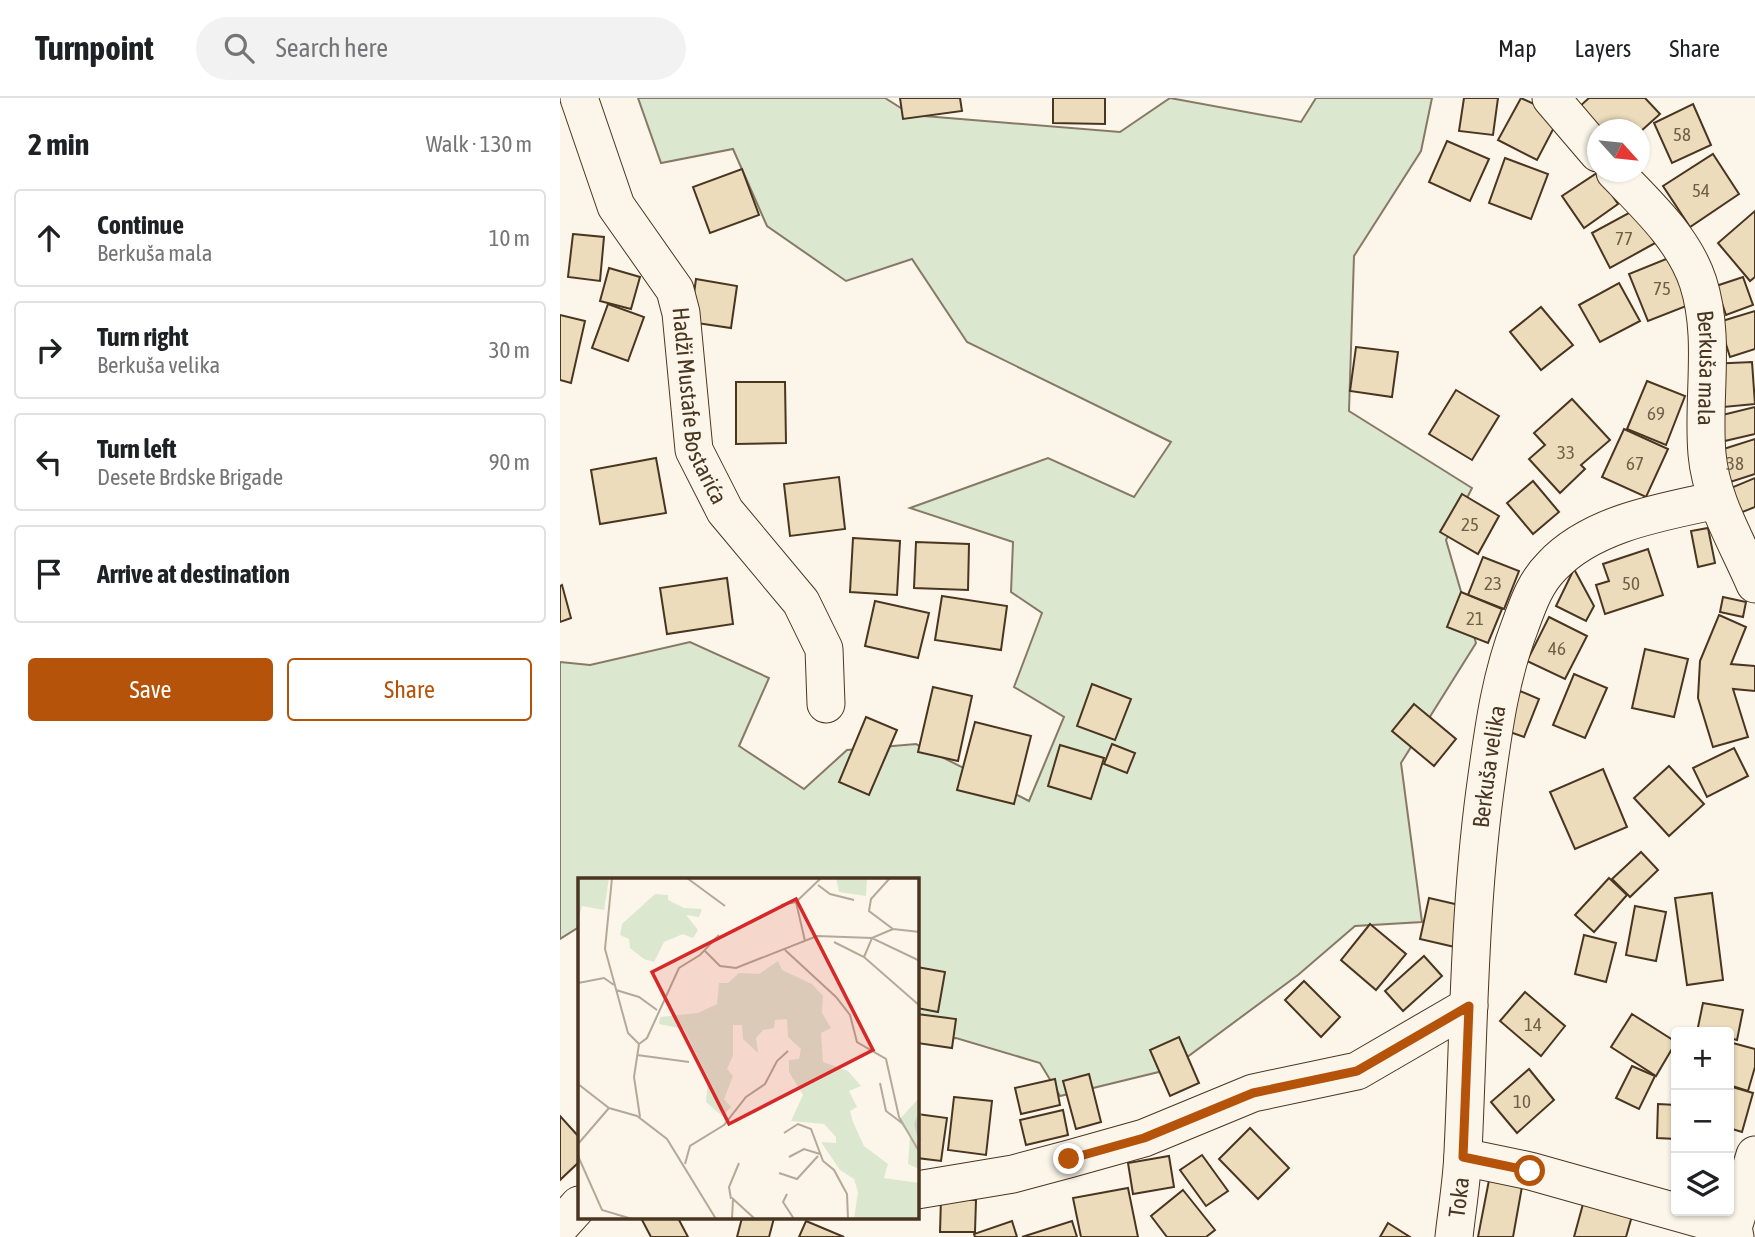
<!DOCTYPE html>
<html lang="en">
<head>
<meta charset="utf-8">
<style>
	:root { --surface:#fff; --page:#f2f2f2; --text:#202124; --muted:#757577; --line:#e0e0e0; --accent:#b45309 }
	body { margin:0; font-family:"Asap Condensed",sans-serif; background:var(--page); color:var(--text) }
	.controls { position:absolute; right:21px; bottom:21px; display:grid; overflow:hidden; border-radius:7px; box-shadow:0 2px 5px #0004 }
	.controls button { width:63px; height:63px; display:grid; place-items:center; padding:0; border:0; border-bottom:2px solid var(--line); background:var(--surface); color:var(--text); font:35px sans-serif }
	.compass { position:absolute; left:1027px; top:21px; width:63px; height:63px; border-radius:50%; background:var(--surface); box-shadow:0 2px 5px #0004; rotate:117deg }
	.stop { position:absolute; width:21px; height:21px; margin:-16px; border:5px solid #b45309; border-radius:50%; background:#fff }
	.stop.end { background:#b45309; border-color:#fff; box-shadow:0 2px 7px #0008 }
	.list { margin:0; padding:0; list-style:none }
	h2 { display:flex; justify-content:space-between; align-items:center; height:91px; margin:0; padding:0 28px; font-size:30px }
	h2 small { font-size:23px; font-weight:400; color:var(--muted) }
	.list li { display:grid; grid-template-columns:46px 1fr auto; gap:21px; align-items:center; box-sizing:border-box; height:98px; margin:0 14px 14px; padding:0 14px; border:2px solid var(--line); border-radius:7px }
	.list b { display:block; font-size:26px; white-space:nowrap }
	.list p { margin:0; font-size:23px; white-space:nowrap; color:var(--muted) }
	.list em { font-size:23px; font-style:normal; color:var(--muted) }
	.actions { display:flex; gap:14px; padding:21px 28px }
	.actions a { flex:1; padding:16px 0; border:2px solid var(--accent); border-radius:7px; text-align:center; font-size:24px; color:var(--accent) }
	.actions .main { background:var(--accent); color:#fff }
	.icon { flex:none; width:38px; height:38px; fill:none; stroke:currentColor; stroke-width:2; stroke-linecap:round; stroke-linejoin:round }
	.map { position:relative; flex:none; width:1195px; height:1139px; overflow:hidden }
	header { display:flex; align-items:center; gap:42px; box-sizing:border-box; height:98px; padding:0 35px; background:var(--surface); border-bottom:2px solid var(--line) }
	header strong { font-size:33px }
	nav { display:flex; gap:38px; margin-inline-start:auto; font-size:24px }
	.search { width:490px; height:63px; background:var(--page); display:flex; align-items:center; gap:18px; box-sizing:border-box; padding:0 24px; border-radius:38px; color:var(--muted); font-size:26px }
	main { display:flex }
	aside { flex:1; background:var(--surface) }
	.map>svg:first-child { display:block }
</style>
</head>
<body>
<header>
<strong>Turnpoint</strong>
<div class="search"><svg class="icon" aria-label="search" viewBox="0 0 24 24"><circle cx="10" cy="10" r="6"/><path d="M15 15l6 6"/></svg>Search here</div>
<nav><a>Map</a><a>Layers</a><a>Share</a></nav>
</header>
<main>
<aside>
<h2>2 min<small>Walk · 130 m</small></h2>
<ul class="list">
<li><svg class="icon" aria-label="ahead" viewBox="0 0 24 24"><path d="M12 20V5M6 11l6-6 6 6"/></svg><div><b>Continue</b><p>Berkuša mala</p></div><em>10 m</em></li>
<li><svg class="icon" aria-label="right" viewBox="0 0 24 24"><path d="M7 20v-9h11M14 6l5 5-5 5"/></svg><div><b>Turn right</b><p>Berkuša velika</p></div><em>30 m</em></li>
<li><svg class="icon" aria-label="left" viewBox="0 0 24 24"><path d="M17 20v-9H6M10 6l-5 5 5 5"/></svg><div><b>Turn left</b><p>Desete Brdske Brigade</p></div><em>90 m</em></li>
<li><svg class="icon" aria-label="arrive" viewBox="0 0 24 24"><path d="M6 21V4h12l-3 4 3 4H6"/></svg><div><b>Arrive at destination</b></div></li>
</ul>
<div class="actions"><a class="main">Save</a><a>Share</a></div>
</aside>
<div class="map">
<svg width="1195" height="1139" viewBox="0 0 1195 1139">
	<rect width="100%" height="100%" fill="#fbf6e9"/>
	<polygon fill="#dce7d0" stroke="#887966" stroke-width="2" points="78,0 325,0 352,17 560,34 610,0 741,24 756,0 872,0 861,53 794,158 789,313 912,390 886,442 916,545 841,665 862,824 795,828 738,877 611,971 500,998 480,965 396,940 357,941 357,782 19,782 19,829 0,841 0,564 30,567 130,544 209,580 179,648 244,691 287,652 356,646 469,703 504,619 454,589 482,515 451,494 453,444 350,410 488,360 574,399 611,344 407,244 352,161 286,183 207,128 173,51 101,65"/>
	<g fill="#ecdcbc" stroke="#4a3520" stroke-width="2">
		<polygon points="340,0 400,0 402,13 343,21"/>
		<polygon points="493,0 545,0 545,26 493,25"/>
		<polygon points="904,0 938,0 933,37 899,33"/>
		<polygon points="961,0 1000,18 977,62 938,42"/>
		<polygon points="1029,0 1085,0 1100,16 1080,34 1080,32 1039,32 1019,9"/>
		<polygon points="1133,6 1151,47 1112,65 1094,25"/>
		<polygon points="887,43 929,61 910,103 869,84"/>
		<polygon points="1153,56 1179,96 1130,129 1103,88"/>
		<polygon points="945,60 988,76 971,121 929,105"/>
		<polygon points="182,71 199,117 150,135 133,89"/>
		<polygon points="1037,75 1058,106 1024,130 1002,98"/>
		<polygon points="1078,110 1097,144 1050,170 1032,135"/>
		<polygon points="1195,113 1195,179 1190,183 1158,145"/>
		<polygon points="13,136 44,139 40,183 8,179"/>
		<polygon points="1116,157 1134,205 1088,223 1069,176"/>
		<polygon points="49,170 80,179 71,211 40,203"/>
		<polygon points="1183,179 1193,207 1166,217 1156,188"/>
		<polygon points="136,181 177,188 171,230 130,224"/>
		<polygon points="1059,185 1080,223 1040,244 1019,207"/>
		<polygon points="48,206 84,219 68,263 32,250"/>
		<polygon points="981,209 1013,247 981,272 950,234"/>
		<polygon points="1195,213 1195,251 1170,259 1159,224"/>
		<polygon points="0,217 25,223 11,285 0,282"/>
		<polygon points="796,249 838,254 832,299 790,293"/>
		<polygon points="1192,264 1195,306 1153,310 1149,266"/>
		<polygon points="1087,283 1125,298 1106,347 1067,331"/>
		<polygon points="176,284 225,284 226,345 176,346"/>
		<polygon points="896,292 939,318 912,362 869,336"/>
		<polygon points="1012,301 1050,342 1021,367 1025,371 1000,395 969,361 985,347 974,335"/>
		<polygon points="1195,309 1195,336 1156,345 1150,320"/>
		<polygon points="1064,331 1108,351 1086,399 1042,379"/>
		<polygon points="1195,341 1195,376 1161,387 1151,355"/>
		<polygon points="96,360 106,415 40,426 31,372"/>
		<polygon points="279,379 285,431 230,438 224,386"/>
		<polygon points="1195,380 1195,409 1175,417 1166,392"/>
		<polygon points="973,383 999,414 973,436 947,405"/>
		<polygon points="902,396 939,418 918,456 880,434"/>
		<polygon points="1148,430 1155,465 1138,469 1131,433"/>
		<polygon points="293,440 340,443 337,497 290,494"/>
		<polygon points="356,444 409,446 408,492 354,490"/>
		<polygon points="1088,451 1103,497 1045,516 1036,487 1049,483 1043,466"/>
		<polygon points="923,459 959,473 944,511 908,497"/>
		<polygon points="1014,471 1034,508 1026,523 996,508"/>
		<polygon points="167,480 173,526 107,536 100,490"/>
		<polygon points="2,487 11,520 0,524 0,488"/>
		<polygon points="901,494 942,511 928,545 887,529"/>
		<polygon points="382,498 447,508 441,552 375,542"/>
		<polygon points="1163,499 1186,504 1183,519 1160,514"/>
		<polygon points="315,503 369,515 358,560 305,548"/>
		<polygon points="1159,517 1186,529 1171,566 1195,568 1195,593 1173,591 1188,639 1153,649 1138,600 1140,563"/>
		<polygon points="989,519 1027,538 1005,581 967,563"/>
		<polygon points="1085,551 1128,561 1114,619 1072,610"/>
		<polygon points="1014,576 1047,590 1025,640 993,627"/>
		<polygon points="532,586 571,601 555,642 517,628"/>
		<polygon points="373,589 412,598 398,663 358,654"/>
		<polygon points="960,593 979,601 964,639 944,632"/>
		<polygon points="854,606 896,641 874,668 832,633"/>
		<polygon points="306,619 337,632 309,697 279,684"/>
		<polygon points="415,624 471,638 454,706 397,692"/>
		<polygon points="552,646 575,655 567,675 544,666"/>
		<polygon points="500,647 544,660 531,701 488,688"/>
		<polygon points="1174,650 1188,678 1147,699 1133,670"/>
		<polygon points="1109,668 1144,706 1109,738 1074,700"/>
		<polygon points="1043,671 1067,729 1015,751 990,694"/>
		<polygon points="1081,754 1098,772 1070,799 1052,781"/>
		<polygon points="1049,780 1067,797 1034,834 1015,817"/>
		<polygon points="1152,795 1163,882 1127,887 1115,800"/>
		<polygon points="869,800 908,809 899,850 860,841"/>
		<polygon points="1075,808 1106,814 1096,863 1066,857"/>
		<polygon points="810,826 846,856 816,892 781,862"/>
		<polygon points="1024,837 1056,845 1046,884 1015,876"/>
		<polygon points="864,858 882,878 843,913 825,893"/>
		<polygon points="357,869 385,874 378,914 357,910"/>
		<polygon points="744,883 780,919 761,939 725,902"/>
		<polygon points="965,894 1005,928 981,958 940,923"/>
		<polygon points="1143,905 1183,912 1177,942 1169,940 1169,934 1137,934"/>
		<polygon points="357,916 396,921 392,950 357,945"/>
		<polygon points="1072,916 1116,944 1096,978 1051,949"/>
		<polygon points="619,939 639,985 610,998 590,952"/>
		<polygon points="1169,944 1195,951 1195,969 1188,993 1169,987"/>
		<polygon points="1072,968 1095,978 1079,1011 1056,1000"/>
		<polygon points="969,971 994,1002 957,1035 931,1004"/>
		<polygon points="529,976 541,1024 516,1031 503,983"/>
		<polygon points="495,981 500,1007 461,1016 455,990"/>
		<polygon points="1169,988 1193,995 1182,1034 1169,1030"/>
		<polygon points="394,999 432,1003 426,1057 388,1052"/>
		<polygon points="1098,1006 1116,1007 1116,1041 1097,1040"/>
		<polygon points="503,1012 508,1037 466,1047 460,1022"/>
		<polygon points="357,1016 387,1020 381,1063 357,1060"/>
		<polygon points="0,1018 19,1039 19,1064 0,1082"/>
		<polygon points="690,1030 729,1070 698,1101 659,1061"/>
		<polygon points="642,1057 668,1093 646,1108 620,1072"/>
		<polygon points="609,1058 614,1089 573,1096 568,1065"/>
		<polygon points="930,1077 963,1083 953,1139 918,1139"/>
		<polygon points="568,1090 578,1139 521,1139 513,1100"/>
		<polygon points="623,1092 655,1132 646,1139 607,1139 591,1118"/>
		<polygon points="381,1101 416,1102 415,1134 380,1134"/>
		<polygon points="1023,1106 1072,1118 1066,1139 1014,1139"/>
		<polygon points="81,1120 118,1120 128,1139 91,1139"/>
		<polygon points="182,1120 214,1120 209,1139 177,1139"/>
		<polygon points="246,1123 284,1139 239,1139"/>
		<polygon points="452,1123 457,1139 415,1139 414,1136"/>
		<polygon points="512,1123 517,1139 462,1139"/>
		<polygon points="828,1125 850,1139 820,1139"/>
	</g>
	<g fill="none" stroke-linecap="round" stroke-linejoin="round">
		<defs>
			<g id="minor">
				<path id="s1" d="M 19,0 L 56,108 L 115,192 L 121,215 L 134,352 L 165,413 L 241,504 L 264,551 L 266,606"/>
				<polyline points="991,0 1038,55"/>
				<path id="s2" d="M 1055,74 C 1086,106 1124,141 1138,184 C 1156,239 1142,300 1147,356 C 1151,402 1177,444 1195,486"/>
				<polyline points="903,1059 970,1073 1173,1130"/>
				<polyline points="357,1092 453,1076 509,1061 584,1040 693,995 797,973 909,908"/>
				<polyline points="0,1128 19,1107"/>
				<path id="s3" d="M 894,1139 C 897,1111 902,1083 903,1054 C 909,929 909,803 927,678 C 934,627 941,577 960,528 C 968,506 975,485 992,468 C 1032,425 1102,414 1157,402"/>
				<polyline points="1175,1139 1173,1130 1195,1057"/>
			</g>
		</defs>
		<use href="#minor" stroke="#4a3520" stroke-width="39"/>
		<use href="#minor" stroke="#fbf6e9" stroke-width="37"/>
	</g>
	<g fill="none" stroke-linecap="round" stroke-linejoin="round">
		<polyline stroke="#b45309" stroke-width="9" points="509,1061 584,1040 693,995 797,973 909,908 903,1059 970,1073"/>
	</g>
	<g text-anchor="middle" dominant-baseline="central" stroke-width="5" stroke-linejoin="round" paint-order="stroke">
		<g font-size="19" fill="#725f47">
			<text x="1122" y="36">58</text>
			<text x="1141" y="92">54</text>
			<text x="1064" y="140">77</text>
			<text x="1102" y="190">75</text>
			<text x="1096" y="315">69</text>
			<text x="1006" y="354">33</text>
			<text x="1075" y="365">67</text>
			<text x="1175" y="365">38</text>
			<text x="910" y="426">25</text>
			<text x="933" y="485">23</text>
			<text x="1071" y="485">50</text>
			<text x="915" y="520">21</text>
			<text x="997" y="550">46</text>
			<text x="973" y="926">14</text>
			<text x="962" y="1003">10</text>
		</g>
		<g font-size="23" fill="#4a3520" stroke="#fbf6e9">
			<text stroke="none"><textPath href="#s2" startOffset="226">Berkuša mala</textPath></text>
			<text stroke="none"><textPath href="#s1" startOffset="336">Hadži Mustafe Bostarića</textPath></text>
			<text stroke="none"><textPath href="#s3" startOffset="472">Berkuša velika</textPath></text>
			<text stroke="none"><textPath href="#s3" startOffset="40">Toka</textPath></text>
		</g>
	</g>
	<g transform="translate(18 780)">
		<rect width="341" height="341" fill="#fbf6e9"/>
		<path d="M 0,0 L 31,0 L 26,32 L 4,28 L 0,43 ZM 258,0 L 289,0 L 288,18 L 261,14 ZM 77,16 L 90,17 L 90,22 L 106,30 L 124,31 L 121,39 L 108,37 L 120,52 L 115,60 L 105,56 L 86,64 L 76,84 L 66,81 L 52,70 L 51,61 L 42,57 L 44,46 ZM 200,83 L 204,92 L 234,106 L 245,118 L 244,135 L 253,150 L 243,155 L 245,184 L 270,193 L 283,208 L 271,213 L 279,229 L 272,233 L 275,244 L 286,268 L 310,286 L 306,300 L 341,305 L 341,341 L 276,341 L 280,314 L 276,301 L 262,292 L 243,264 L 258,265 L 258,259 L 246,246 L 213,243 L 225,217 L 211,194 L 211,182 L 221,181 L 223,171 L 210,159 L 209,141 L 197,142 L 196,150 L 185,152 L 178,160 L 180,175 L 165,161 L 164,147 L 155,147 L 155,178 L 149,191 L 155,198 L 146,221 L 153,229 L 144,238 L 128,224 L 130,200 L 106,151 L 81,146 L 82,139 L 120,135 L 139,126 L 141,105 L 150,105 L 161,95 L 181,96 ZM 341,220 L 341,291 L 330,286 L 332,258 L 320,243 Z" fill="#dce7d0"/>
		<path fill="none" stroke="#c9cecd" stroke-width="3.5" d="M 342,236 L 338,246 L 342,263"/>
		<path fill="none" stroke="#b4a999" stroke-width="2" d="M 34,0 L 27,71 L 50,155 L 61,166M 109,0 L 147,28M 312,0 L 293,21 L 291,33 L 315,51 L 342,54M 240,7 L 252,16 L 276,22M 218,24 L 227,63M 203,27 L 218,24 L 243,0M 256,64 L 286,79 L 342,128M 207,72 L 258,119 L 272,137 L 279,164 L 308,181 L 321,239 L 342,275M 127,73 L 142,88 L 158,90 L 239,58 L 294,60 L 315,51M 286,79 L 294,60 L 342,83M 0,105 L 26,100 L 36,107M 38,112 L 61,119 L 79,132M 61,166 L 69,160 L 101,90 L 122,77 L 141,57M 61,166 L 56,199 L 62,239M 59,177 L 111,184M 302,205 L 308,233 L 324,245M 0,206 L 31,230 L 59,238 L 89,261 L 138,341M 206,255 L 220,246 L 233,251 L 245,283 L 256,292 L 269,316 L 270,341M 0,266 L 31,230M 0,278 L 24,332 L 54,341M 211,279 L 226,271 L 242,276M 107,286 L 112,268 L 146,247 L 168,219 L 187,206 L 199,183 L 210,173M 201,295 L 219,301 L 240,278M 209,316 L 205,324 L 216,341M 153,321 L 151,309 L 161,285M 154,341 L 155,321 L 177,341"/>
		<path fill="#d62828" fill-opacity="0.15" stroke="#d62828" stroke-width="3.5" d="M 218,21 L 295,172 L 151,246 L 74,94 Z"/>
		<rect width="341" height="341" fill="none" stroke="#4a3520" stroke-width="3.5"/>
	</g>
</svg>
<div class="controls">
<button>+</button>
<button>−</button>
<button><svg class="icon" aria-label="layers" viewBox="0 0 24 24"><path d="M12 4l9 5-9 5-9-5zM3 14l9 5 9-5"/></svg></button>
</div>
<svg class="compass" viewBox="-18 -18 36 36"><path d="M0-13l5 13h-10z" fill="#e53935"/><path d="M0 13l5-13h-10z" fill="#757577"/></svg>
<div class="stop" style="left:970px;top:1073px"></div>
<div class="stop end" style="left:509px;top:1061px"></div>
</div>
</main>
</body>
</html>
